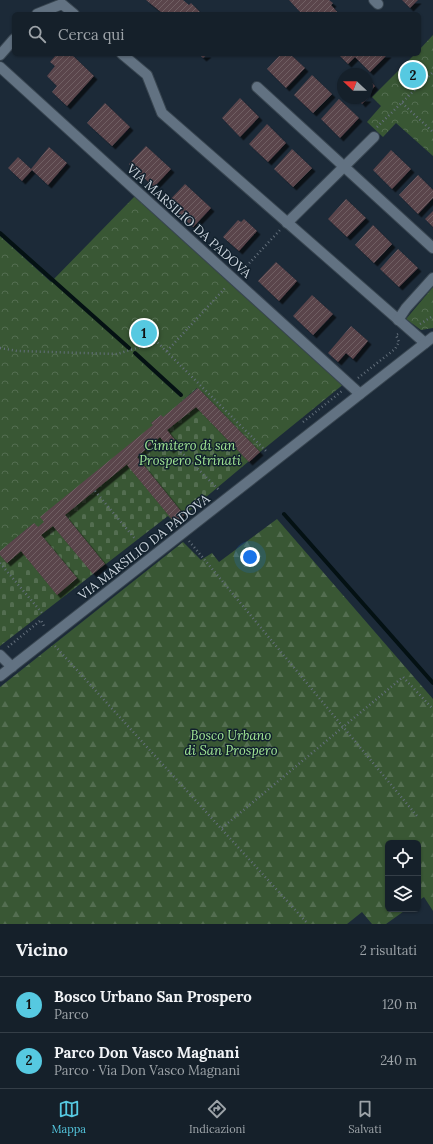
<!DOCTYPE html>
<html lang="it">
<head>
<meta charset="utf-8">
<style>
	:root { --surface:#15202a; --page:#1e2832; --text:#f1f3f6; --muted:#9da3a8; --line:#343e47; --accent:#56c9e1 }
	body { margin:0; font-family:Lora,serif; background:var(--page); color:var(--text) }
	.controls { position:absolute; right:12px; bottom:12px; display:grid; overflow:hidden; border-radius:6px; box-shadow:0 1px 3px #0004 }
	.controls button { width:36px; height:36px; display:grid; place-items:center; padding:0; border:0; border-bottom:1px solid var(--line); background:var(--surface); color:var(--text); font:20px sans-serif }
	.compass { position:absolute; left:337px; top:68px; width:36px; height:36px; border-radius:50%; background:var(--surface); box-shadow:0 1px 3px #0004; rotate:292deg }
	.you { position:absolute; left:250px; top:557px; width:14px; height:14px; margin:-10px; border:3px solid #fff; border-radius:50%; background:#1a73e8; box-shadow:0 0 0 6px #1a73e833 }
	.badge { display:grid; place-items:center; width:26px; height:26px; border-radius:50%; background:var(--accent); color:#111; font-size:13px; font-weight:700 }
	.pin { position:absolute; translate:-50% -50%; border:2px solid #fff; box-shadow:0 1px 4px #0006 }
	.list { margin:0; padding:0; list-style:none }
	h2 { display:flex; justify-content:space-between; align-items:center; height:52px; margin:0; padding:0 16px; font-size:17px }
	h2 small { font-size:13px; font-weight:400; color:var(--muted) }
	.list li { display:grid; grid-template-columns:26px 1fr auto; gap:12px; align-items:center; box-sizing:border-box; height:56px; padding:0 16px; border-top:1px solid var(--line) }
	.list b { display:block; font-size:15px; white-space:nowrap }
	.list p { margin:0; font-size:13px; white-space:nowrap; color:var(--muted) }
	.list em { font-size:13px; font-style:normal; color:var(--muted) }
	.icon { flex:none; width:22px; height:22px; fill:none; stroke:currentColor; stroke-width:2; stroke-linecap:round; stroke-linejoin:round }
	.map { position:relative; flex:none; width:433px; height:924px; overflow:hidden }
	.search { position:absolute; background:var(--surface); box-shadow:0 1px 3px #0004; left:12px; right:12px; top:12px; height:44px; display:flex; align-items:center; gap:10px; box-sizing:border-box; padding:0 14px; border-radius:6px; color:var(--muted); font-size:15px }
	.sheet { height:164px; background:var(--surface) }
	nav { display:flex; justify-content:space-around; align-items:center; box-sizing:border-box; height:56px; border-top:1px solid var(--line); background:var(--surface); font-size:11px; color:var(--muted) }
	nav a { display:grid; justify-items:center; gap:2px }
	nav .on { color:var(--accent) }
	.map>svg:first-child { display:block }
</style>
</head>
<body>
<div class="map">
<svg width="433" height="924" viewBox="0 0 433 924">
	<defs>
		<pattern id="forest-firs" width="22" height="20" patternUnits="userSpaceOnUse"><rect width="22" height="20" fill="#395734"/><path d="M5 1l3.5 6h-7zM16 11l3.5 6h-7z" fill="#546e51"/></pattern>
		<pattern id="cemetery-stones" width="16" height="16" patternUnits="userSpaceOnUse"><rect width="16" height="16" fill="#395734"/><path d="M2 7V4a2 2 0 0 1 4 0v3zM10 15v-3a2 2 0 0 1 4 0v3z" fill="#546e51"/></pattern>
		<pattern id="park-crowns" width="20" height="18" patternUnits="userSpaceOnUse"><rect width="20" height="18" fill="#395734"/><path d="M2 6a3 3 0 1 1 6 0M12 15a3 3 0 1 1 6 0" fill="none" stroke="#546e51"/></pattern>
		<pattern id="building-hatch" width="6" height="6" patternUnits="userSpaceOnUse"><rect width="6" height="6" fill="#5a444b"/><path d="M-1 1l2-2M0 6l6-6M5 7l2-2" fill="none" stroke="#705e64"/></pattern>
		<filter id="shadow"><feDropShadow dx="3.5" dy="3.5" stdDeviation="0" flood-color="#0009"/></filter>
	</defs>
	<rect width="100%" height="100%" fill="#1c2a38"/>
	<polygon fill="url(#forest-firs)" points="277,519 433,699 433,911 424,897 418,901 418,843 388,843 388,909 407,909 386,924 372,924 362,912 347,924 0,924 0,687 183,542 201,560 212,553 219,562"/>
	<polygon fill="url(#cemetery-stones)" points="198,388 260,452 175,523 168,516 0,646 0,551 152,425 151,423 161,415 163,416"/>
	<g fill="url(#park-crowns)">
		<polygon points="433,35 433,156 396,123 383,137 367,122 381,106 372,97 415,54 419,54 419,50"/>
		<polygon points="135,196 345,383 260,452 197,388 163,417 161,415 151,423 153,425 44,522 38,527 34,523 0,551 0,236 51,282"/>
		<polygon points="433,287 433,328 421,330 406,319"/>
	</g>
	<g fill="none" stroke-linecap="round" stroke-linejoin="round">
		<g stroke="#041113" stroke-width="4">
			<polyline points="0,233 129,348"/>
			<polyline points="135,353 181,395"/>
			<polyline points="284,514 433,683"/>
		</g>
	</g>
	<g fill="url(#building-hatch)" filter="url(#shadow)">
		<polygon points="146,0 183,0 189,5 191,3 202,14 159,14 161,12"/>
		<polygon points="289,0 329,0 333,3 331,5 339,14 302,14"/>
		<polygon points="402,0 418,0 410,8"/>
		<polygon points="57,54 71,54 94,76 67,106 52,92 57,86 47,76 55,66 50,62"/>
		<polygon points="199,54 208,54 203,58"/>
		<polygon points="281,54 290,54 305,68 286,88 267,69"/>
		<polygon points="338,54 388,54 370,72 355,57 348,64"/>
		<polygon points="312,75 332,94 313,113 294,95"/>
		<polygon points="367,78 375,86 367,95"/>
		<polygon points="240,98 259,117 240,137 222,118"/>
		<polygon points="357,98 368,98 362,104"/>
		<polygon points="339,99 359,118 340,138 321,119"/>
		<polygon points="105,103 130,127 112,146 87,123"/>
		<polygon points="267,124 286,143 268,162 249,144"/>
		<polygon points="146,146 171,169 154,187 129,164"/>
		<polygon points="49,147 67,163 48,185 32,170 22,181 8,168 18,157 31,169"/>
		<polygon points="292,149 312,168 293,187 274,169"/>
		<polygon points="391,150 411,169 392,189 373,170"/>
		<polygon points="418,175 433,190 433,198 418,214 399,195"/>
		<polygon points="185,184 211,208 193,227 167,203"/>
		<polygon points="346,199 366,218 347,237 328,219"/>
		<polygon points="433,211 433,227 425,219"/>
		<polygon points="244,219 257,231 239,251 223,237 238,220 241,222"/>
		<polygon points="373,225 392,244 374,263 355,245"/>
		<polygon points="398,249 418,268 399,287 380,269"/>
		<polygon points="276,262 297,281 279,301 258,281"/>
		<polygon points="312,295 333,314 313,335 293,316"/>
		<polygon points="351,326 368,341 353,359 346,353 338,362 328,353"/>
		<polygon points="198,388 260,452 249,462 196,407 167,430 178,444 170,450 160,437 137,457 184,515 175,523 127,465 132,460 65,515 105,564 93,574 53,526 41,535 77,578 57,595 21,551 7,563 0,555 0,551 34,523 38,527 44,522 40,517 153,425 151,423 161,415 163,417"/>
	</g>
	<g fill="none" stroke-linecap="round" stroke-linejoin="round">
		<defs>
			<g id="minor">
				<polyline points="374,0 378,4"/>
				<polyline points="37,14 62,4 74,14"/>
				<polyline points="122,54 147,75 162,113 425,343"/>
				<polyline points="0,55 14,39"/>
				<polyline points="0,67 360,394"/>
				<polyline points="257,87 433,248"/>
				<polyline points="287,223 374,137"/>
				<polyline points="398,320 406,308 433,278"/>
				<polyline points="0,655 12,667"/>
				<polyline points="0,676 433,337"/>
			</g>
		</defs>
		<use href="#minor" stroke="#384550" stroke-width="12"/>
		<g stroke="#64707c" stroke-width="2.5" stroke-dasharray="1 3" stroke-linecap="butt">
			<polyline points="402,103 433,132"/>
			<polyline points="377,127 433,72"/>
			<polyline points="241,272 280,230"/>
			<polyline points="420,324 433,316"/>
			<polyline points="0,348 17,351 117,354 157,342 266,451"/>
			<polyline points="167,351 226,287"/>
			<polyline points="358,378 395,349 399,342 396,335 398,334"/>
			<polyline points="303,422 342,391"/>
			<polyline points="175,446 219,490"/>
			<polyline points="95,491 136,540"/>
			<polyline points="189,541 417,816"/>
			<polyline points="0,563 42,613"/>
			<polyline points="55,646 308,924"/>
			<polyline points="8,647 41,620 45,628"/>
			<polyline points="222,828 403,677 433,709"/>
		</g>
		<use href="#minor" stroke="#627282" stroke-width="10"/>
	</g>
	<g text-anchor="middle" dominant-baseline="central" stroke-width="3" stroke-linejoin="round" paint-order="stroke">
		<g font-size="13" fill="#cad3dc" stroke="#12212d">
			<text transform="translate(189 221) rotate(42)">VIA MARSILIO DA PADOVA</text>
			<text transform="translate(144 547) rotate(-38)">VIA MARSILIO DA PADOVA</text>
		</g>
		<g font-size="13" font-style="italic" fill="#a1e694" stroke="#12212d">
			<text x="190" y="445">Cimitero di san<tspan x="190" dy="15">Prospero Strinati</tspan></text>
			<text x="231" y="735">Bosco Urbano<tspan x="231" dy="15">di San Prospero</tspan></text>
		</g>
	</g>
</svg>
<div class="controls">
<button><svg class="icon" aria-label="locate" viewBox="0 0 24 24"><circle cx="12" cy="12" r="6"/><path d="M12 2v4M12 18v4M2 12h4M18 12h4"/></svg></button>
<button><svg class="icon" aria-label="layers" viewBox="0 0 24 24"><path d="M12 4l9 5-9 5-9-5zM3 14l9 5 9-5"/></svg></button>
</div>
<svg class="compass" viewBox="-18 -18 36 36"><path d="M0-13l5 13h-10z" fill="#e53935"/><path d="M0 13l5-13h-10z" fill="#9da3a8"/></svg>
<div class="you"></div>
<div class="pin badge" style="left:144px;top:333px">1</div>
<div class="pin badge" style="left:413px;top:75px">2</div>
<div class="search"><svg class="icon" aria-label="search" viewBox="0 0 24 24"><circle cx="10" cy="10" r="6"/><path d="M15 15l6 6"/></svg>Cerca qui</div>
</div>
<section class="sheet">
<h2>Vicino<small>2 risultati</small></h2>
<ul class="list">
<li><span class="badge">1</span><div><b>Bosco Urbano San Prospero</b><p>Parco</p></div><em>120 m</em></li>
<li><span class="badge">2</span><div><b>Parco Don Vasco Magnani</b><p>Parco · Via Don Vasco Magnani</p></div><em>240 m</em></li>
</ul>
</section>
<nav>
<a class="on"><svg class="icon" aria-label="map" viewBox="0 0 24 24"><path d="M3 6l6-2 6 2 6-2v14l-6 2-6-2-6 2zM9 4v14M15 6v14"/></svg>Mappa</a>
<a><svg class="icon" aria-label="directions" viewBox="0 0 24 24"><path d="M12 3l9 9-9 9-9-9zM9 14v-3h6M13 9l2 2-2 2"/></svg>Indicazioni</a>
<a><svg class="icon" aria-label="saved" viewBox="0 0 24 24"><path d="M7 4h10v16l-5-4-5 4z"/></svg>Salvati</a>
</nav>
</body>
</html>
